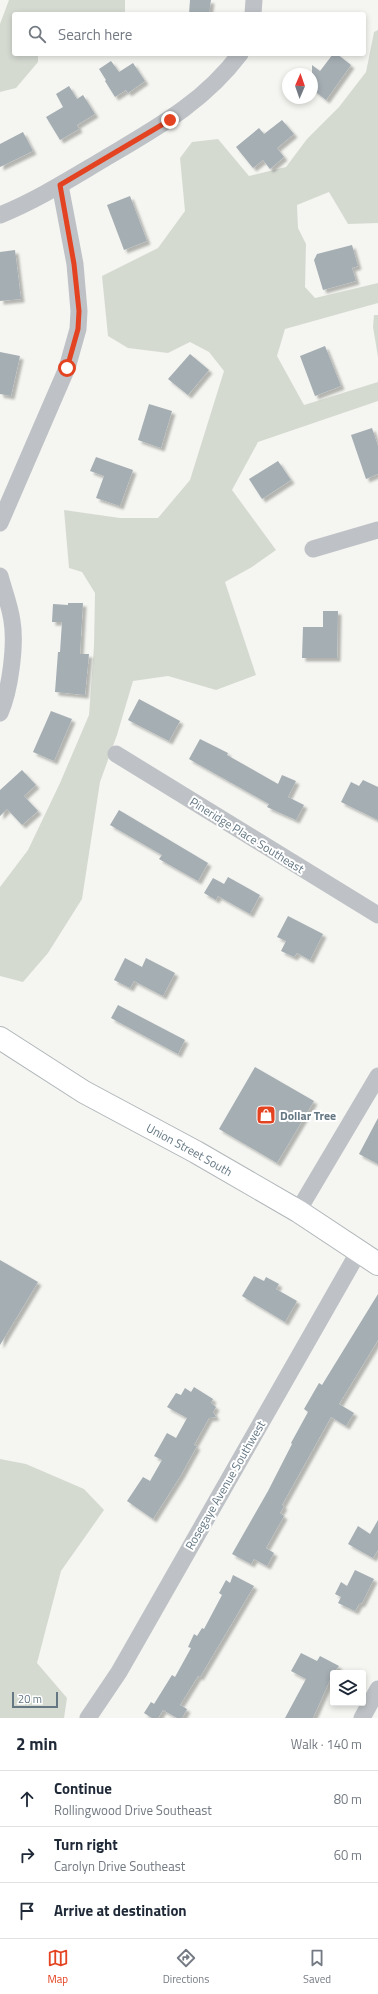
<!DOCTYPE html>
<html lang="en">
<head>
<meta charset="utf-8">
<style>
	:root { --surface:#fff; --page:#f2f2f3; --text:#1f2937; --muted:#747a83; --line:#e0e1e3; --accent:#e44322 }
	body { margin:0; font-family:"Titillium Web",sans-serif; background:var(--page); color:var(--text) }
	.controls { position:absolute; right:12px; bottom:12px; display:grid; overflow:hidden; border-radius:4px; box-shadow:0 2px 6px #0003 }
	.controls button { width:36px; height:36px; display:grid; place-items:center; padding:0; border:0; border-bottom:1px solid var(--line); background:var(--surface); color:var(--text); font:20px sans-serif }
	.compass { position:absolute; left:282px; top:68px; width:36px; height:36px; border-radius:50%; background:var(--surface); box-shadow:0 2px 6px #0003; rotate:2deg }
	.scale { position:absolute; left:12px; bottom:10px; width:46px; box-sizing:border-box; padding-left:4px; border:2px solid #647783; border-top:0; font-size:11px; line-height:14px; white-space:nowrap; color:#647783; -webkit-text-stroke:3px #fff; paint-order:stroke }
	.stop { position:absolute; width:12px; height:12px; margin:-9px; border:3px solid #e44322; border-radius:50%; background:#fff }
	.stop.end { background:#e44322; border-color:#fff; box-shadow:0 1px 4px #0008 }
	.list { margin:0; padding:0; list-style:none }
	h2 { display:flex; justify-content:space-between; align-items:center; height:52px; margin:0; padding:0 16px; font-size:17px }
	h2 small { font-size:13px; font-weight:400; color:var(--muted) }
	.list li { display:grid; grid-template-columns:26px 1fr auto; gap:12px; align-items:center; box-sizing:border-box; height:56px; padding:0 16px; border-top:1px solid var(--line) }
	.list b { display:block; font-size:15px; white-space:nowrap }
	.list p { margin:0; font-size:13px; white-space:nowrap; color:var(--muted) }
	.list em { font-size:13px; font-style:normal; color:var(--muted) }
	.icon { flex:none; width:22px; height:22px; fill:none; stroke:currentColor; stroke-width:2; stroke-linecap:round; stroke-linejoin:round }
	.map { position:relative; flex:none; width:378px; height:1718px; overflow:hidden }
	.search { position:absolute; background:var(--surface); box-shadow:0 2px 6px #0003; left:12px; right:12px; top:12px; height:44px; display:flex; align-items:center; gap:10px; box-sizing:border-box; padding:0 14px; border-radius:4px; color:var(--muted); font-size:15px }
	.sheet { height:220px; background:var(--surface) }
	nav { display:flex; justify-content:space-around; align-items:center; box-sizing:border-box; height:56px; border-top:1px solid var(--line); background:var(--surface); font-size:11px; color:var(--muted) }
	nav a { display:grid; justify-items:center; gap:2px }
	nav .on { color:var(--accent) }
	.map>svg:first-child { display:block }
</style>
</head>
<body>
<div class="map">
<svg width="378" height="1718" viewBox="0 0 378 1718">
	<defs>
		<filter id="shadow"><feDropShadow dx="3.5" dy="3.5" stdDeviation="1" flood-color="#0004"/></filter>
	</defs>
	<rect width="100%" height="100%" fill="#f5f5f1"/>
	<g fill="#d5dad1">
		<polygon points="9,0 125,0 125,14 14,14 14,54 38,54 38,62 16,88 0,92 0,24"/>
		<polygon points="378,30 378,223 348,224 329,192 297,205 298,228 306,244 305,287 315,298 378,283 378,303 285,329 277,356 304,405 378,382 378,401 258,442 232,490 276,550 252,567 225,582 256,675 216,690 168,676 133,681 117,735 100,782 82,899 48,953 23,982 0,976 0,887 28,850 60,783 89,715 94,646 95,593 82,572 69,568 64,510 120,518 158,518 190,480 224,371 209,352 190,342 168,353 128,348 108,336 102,276 158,248 185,211 180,158 192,142 218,139 249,176 286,167 307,139 339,107 366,72 374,32"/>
		<polygon points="374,315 378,315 378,357 373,327"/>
		<polygon points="0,1459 26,1464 84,1489 104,1510 61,1571 37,1663 67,1698 64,1718 0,1718"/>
	</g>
	<g fill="#a5aeb3" filter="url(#shadow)">
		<polygon points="190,0 211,0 209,14 189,14"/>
		<polygon points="333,54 337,54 351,65 326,100 312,89 312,65 320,71"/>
		<polygon points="111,61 119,72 133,63 145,81 128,93 126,90 115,97 105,81 106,80 99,69"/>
		<polygon points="69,86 77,99 83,95 95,114 77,125 79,129 60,140 46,117 63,107 56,94"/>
		<polygon points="282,120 294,134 277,148 284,157 270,169 263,160 253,168 236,147 259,128 264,134"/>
		<polygon points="23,132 33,151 0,167 0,144"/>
		<polygon points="130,196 147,241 124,250 107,205"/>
		<polygon points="352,245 358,266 352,268 356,281 323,290 314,260 317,254"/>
		<polygon points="15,250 21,299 0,301 0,252"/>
		<polygon points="325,346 341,386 315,396 300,356"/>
		<polygon points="0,352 20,356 11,396 0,394"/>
		<polygon points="190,354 209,370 188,395 168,379"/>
		<polygon points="149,404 172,411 161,448 138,440"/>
		<polygon points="372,428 378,446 378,474 366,479 351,435"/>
		<polygon points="96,457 133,470 120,506 96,498 104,476 90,471"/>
		<polygon points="278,461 291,480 262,499 249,479"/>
		<polygon points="68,603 83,603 80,654 89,654 85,695 55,692 58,652 60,652 62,622 52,622 53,604 68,605"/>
		<polygon points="323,611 338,611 337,658 302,658 303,627 323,627"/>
		<polygon points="139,699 180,721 169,741 128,720"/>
		<polygon points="51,711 72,719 54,761 33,752"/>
		<polygon points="200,739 228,753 227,755 278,784 282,775 296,781 288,797 304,805 296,820 267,807 269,804 189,759"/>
		<polygon points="22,770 36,785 24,796 38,811 22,825 7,809 0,816 0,790"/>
		<polygon points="363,780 378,787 378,820 341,802 351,782 359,786"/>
		<polygon points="119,810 208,863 198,881 159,859 162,855 110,825"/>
		<polygon points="228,877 260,895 250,914 218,896 216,900 204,893 213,878 224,884"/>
		<polygon points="288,916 323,934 310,960 297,953 294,957 281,951 286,941 277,937"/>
		<polygon points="125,958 142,967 146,958 175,973 163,996 134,981 130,988 114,980"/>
		<polygon points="118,1005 185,1040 178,1054 111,1018"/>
		<polygon points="255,1067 314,1101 277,1163 219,1129"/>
		<polygon points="378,1118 378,1164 359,1154"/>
		<polygon points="0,1260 38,1282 0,1345"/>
		<polygon points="254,1276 264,1281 266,1277 279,1284 276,1289 297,1301 285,1322 242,1296"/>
		<polygon points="378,1294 378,1340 339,1404 354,1413 346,1426 331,1417 282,1505 284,1506 280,1513 284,1516 266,1548 274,1553 267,1566 254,1559 251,1564 232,1554 268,1491 292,1444 291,1443 308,1412 304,1409 319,1383 322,1385"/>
		<polygon points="194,1387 213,1399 211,1403 216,1407 213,1412 216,1417 209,1418 194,1445 197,1446 181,1475 153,1519 127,1501 143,1477 150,1481 162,1460 154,1456 167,1433 176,1438 187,1418 167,1407 176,1393 181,1395 185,1388 191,1392"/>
		<polygon points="378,1520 378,1550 373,1558 348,1544 358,1526 370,1534"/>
		<polygon points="355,1570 374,1579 362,1603 359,1604 355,1611 338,1603 341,1597 335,1594 341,1582 347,1586"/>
		<polygon points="233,1575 254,1586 200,1677 198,1676 180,1705 187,1709 182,1718 177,1718 163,1710 158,1718 152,1718 144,1713 151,1702 159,1707 154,1704 172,1675 175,1677 191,1648 188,1647 194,1634 197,1636 202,1628 204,1629 222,1595 219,1593 226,1580 230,1583"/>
		<polygon points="301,1653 317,1661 320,1656 339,1666 333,1673 313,1718 285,1718 306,1679 291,1671"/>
	</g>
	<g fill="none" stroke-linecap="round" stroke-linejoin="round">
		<defs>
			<g id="secondary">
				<path id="s1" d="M 0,1038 L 84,1092 L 196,1152 L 298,1211 L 378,1264"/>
			</g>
		</defs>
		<use href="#secondary" stroke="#b0b6ba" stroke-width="24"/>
		<g stroke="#bec2c6" stroke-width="17">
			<polyline points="253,14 254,0"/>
			<path d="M 0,215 C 37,200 70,179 104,159 C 156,128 203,103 240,54"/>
			<polyline points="0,523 67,368 78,329 79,311 75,264 60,185"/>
			<polyline points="313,549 378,530"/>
			<path d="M 0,576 C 4,591 10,606 12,621 C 16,645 10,691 0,713"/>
			<polyline points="116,754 378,915"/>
			<polyline points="298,1211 378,1076"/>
			<polyline points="88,1718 119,1672 359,1251"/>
			<polyline points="362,1718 378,1689"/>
		</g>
		<use href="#secondary" stroke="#fff" stroke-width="22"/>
	</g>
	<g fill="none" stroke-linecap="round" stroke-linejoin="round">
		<polyline stroke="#e44322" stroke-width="5" points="67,368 78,329 79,311 74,264 60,185 170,120"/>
	</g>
	<defs>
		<symbol id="shop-square" viewBox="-11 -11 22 22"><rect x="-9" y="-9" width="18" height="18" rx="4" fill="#e44322" stroke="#fff"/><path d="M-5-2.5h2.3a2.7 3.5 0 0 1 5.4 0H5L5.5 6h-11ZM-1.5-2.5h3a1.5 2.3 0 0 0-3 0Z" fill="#fff"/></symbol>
	</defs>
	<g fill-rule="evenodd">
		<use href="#shop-square" x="255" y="1104" width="22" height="22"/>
	</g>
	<g text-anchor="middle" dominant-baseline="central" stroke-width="4" stroke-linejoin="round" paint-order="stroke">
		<g font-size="12" fill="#647783" stroke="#fff">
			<text transform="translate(247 835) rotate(32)">Pineridge Place Southeast</text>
			<text stroke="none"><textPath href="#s1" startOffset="220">Union Street South</textPath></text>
			<text transform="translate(225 1485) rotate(-60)">Rosegaye Avenue Southwest</text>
		</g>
		<g font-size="12" font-weight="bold" fill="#647783" stroke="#fff" text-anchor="start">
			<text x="280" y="1115">Dollar Tree</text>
		</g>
	</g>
</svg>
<div class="controls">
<button><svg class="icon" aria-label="layers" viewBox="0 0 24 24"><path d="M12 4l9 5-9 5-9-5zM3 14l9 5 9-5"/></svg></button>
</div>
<svg class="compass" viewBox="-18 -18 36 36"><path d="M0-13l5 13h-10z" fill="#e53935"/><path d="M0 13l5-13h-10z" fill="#747a83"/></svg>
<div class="scale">20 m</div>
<div class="stop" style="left:67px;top:368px"></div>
<div class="stop end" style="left:170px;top:120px"></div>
<div class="search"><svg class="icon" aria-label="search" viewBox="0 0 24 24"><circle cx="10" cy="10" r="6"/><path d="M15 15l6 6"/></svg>Search here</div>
</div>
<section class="sheet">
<h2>2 min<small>Walk · 140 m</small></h2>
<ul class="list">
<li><svg class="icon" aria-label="ahead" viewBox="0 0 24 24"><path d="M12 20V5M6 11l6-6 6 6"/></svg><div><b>Continue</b><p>Rollingwood Drive Southeast</p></div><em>80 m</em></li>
<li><svg class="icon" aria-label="right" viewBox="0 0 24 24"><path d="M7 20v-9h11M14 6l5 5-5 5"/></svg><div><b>Turn right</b><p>Carolyn Drive Southeast</p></div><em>60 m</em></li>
<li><svg class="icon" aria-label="arrive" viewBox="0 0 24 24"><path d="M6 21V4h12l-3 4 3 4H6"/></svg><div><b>Arrive at destination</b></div></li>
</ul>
</section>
<nav>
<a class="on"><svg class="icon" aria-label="map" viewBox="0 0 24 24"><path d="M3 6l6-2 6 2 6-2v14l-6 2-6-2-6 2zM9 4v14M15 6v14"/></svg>Map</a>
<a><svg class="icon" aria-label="directions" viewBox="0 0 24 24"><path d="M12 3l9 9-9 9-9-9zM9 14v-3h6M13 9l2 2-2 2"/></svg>Directions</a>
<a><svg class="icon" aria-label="saved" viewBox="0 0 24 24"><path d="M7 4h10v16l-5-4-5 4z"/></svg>Saved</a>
</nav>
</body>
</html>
